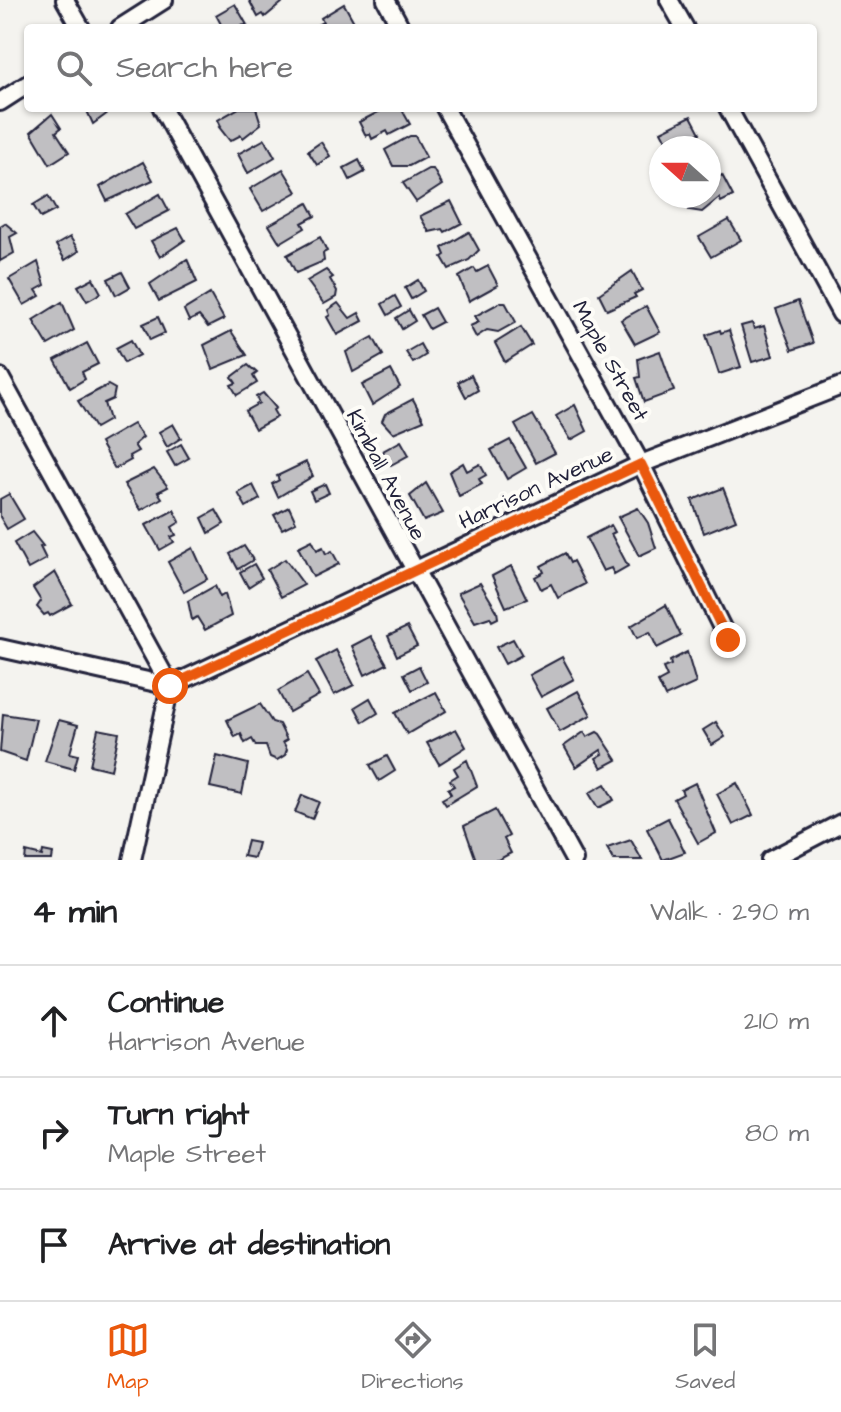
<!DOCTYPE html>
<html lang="en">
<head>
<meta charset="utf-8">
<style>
	:root { --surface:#fff; --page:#f6f6f6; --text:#202124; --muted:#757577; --line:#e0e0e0; --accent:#ea580c }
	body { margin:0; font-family:"Architects Daughter",sans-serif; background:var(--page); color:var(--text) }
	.compass { position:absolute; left:649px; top:136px; width:72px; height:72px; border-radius:50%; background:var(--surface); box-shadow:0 2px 6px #0004; rotate:291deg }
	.stop { position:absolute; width:24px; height:24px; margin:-18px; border:6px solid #ea580c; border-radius:50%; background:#fff }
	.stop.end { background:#ea580c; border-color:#fff; box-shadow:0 2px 8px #0008 }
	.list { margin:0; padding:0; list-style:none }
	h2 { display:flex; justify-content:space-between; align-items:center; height:104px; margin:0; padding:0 32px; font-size:34px }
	h2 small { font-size:26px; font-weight:400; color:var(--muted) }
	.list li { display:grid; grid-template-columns:52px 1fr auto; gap:24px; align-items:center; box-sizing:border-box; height:112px; padding:0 32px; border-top:2px solid var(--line) }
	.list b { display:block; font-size:30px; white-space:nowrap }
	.list p { margin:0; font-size:26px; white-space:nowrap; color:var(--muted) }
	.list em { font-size:26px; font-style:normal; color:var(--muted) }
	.icon { flex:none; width:44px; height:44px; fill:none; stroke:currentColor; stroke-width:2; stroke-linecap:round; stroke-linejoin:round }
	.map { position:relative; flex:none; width:841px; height:860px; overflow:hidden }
	.search { position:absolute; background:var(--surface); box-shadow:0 2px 6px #0004; left:24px; right:24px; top:24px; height:88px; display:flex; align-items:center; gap:20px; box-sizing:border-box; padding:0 28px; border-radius:8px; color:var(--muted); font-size:30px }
	.sheet { height:440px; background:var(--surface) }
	nav { display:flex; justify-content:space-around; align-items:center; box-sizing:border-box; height:112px; border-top:2px solid var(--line); background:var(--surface); font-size:22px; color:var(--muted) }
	nav a { display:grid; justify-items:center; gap:4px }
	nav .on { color:var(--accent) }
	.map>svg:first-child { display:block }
</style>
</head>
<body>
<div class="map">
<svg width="841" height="860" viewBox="0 0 841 860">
	<rect width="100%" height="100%" fill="#f4f3ef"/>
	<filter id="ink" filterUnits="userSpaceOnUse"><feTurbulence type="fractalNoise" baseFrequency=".0125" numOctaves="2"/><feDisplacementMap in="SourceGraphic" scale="16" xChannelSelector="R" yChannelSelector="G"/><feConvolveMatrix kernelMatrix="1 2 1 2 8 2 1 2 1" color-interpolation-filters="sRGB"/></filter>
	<g filter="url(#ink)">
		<g fill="#c0bfc2" stroke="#22223b" stroke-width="2">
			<polygon points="249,0 282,0 283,2 265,17 263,14 258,17"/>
			<polygon points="235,4 247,25 223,28 216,15"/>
			<polygon points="344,4 354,22 344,28 311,28 323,22 321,18"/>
			<polygon points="93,108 106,108 108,113 93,124 87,111"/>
			<polygon points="239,108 256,108 261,124 243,138 241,135 230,141 219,127 221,126 218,120"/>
			<polygon points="386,108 401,108 410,124 389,135 387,131 372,139 370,134 366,136 359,122"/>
			<polygon points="52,114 61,128 56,132 69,152 50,164 31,132"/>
			<polygon points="691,116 700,133 670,148 661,131"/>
			<polygon points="410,136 415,136 426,157 409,166 393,166 385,150"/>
			<polygon points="265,139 275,157 248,173 238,154"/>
			<polygon points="321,142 330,156 317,165 308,151"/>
			<polygon points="359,160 365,172 350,180 344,168"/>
			<polygon points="143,162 153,180 107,201 100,187"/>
			<polygon points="283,169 297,192 263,211 250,189"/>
			<polygon points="428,169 433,169 442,185 416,202 403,183"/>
			<polygon points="722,175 733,196 721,202 719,198 702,212 689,210 688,199 709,196 709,181"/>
			<polygon points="160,194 169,211 134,229 125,214"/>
			<polygon points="48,196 56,210 41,218 33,205"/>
			<polygon points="451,201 462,223 445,232 443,229 429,232 420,216"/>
			<polygon points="308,203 315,216 302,223 305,228 280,243 269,225"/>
			<polygon points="729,220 741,240 711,257 699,237"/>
			<polygon points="5,223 17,233 10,237 14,253 0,261 0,226"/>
			<polygon points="178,228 185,240 160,257 151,241"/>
			<polygon points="469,232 479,250 469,260 449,269 442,257 445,255 442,248"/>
			<polygon points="70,237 79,251 65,260 56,245"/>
			<polygon points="320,237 327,251 323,253 324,261 296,273 287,255"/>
			<polygon points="187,259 197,282 159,301 150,284"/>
			<polygon points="38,262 45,285 36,290 40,296 24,305 9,279"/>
			<polygon points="488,266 498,285 469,301 459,277 474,268 477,272"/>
			<polygon points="326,270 333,277 330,279 337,291 336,297 324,304 307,281"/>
			<polygon points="632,271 642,290 634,294 636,297 607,310 599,294"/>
			<polygon points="122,272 130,287 116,295 108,279"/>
			<polygon points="93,278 101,293 87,301 78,286"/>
			<polygon points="418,280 424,291 411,299 405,288"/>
			<polygon points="210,294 224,319 208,327 199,316 189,321 184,310"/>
			<polygon points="395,296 401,307 388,315 382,304"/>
			<polygon points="798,301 813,343 792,350 776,309"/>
			<polygon points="62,302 74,330 48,345 33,320"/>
			<polygon points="501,302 505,302 516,322 498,332 487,330 476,337 470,326 479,322 475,316"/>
			<polygon points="338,303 350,318 359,313 363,321 337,335 327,317 330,315 328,310"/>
			<polygon points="646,306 660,332 635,344 621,320"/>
			<polygon points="434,308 442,322 429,329 421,315"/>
			<polygon points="409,310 415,321 402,329 396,318"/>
			<polygon points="158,317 165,333 150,340 143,324"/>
			<polygon points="752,323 754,329 764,326 773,356 752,362 741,326"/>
			<polygon points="521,327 532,345 505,362 495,343"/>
			<polygon points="720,330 721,333 729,330 741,367 719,374 706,335"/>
			<polygon points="231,331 247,355 213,369 204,345"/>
			<polygon points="373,337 383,355 353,372 346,352"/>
			<polygon points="131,340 139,355 124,363 116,348"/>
			<polygon points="87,343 98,364 82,372 85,379 70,388 55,360"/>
			<polygon points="420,344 426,355 413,363 406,352"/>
			<polygon points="660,351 674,391 644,402 636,378 640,377 638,359"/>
			<polygon points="248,365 257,373 253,376 257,383 237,395 231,385 236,383 232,377"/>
			<polygon points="391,370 400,387 372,405 362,385"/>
			<polygon points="471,375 478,390 466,397 458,382"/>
			<polygon points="108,385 115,389 113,399 104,403 109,420 95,428 78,401"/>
			<polygon points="263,393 276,408 273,410 277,417 255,429 245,411 259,403 256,397"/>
			<polygon points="413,399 424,420 393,433 382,421 385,414"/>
			<polygon points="575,405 587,431 571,440 556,416"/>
			<polygon points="533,415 555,453 536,463 515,425"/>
			<polygon points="133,424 143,437 134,445 138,451 129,456 131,460 115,469 100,443"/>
			<polygon points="173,424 181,438 167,447 159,432"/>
			<polygon points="510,440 526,468 507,479 491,450"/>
			<polygon points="401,441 409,455 391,465 383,451"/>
			<polygon points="181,444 189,458 175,466 167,452"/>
			<polygon points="306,462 313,476 278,497 272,484 279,480 277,476"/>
			<polygon points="463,463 467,471 480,464 486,475 479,479 482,484 459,496 449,472"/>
			<polygon points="154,469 168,487 158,492 162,498 141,510 124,484"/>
			<polygon points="426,483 443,513 424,521 410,496"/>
			<polygon points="325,484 329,493 314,500 310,491"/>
			<polygon points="253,485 260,499 246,507 238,493"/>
			<polygon points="723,488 736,520 704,533 692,500"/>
			<polygon points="9,494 24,519 7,529 0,517 0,499"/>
			<polygon points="289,507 296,522 282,529 274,515"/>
			<polygon points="638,508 648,523 656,548 639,556 618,517"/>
			<polygon points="174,510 180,522 172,527 176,535 171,537 174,542 160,550 146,525"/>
			<polygon points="216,510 224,524 209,533 202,518"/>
			<polygon points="611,525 615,532 611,534 628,566 614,574 611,568 603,571 586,538"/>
			<polygon points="32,532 43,546 40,547 46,559 28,569 14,543"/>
			<polygon points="312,540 317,550 323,547 326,554 332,551 339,564 313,577 298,547"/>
			<polygon points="244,546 253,560 238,569 230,554"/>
			<polygon points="193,548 207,579 184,592 168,562"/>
			<polygon points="565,553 570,563 573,561 585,584 558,598 551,584 541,589 535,577 544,572 541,566"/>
			<polygon points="285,559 304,585 281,597 267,570"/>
			<polygon points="254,564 262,578 248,587 240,572"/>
			<polygon points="511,566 527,599 506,607 492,576"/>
			<polygon points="55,572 72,604 50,616 48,613 44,615 37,607 41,601 33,588"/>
			<polygon points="480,583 497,611 498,618 492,621 490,617 475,622 458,593"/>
			<polygon points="215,586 220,597 225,594 231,616 205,630 197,617 192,620 188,601"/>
			<polygon points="666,605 681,636 657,648 650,632 637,638 631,626"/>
			<polygon points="407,627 417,646 397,656 388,636"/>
			<polygon points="371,636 387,664 365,675 352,646"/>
			<polygon points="513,639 522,655 505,664 496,647"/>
			<polygon points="336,650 354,685 334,695 316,661"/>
			<polygon points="687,652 696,683 665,697 658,682 667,677 663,668 671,665 670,661"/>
			<polygon points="562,657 574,679 541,697 529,675"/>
			<polygon points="419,666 427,682 412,690 404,674"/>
			<polygon points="307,674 319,695 289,712 278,691"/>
			<polygon points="578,691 591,715 560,732 547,708"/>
			<polygon points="436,692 446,711 407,734 395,713"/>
			<polygon points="370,698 378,713 363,722 355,707"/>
			<polygon points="260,704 272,722 279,724 287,740 283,742 287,749 285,755 277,760 270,757 266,746 256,746 252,739 245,743 241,734 235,737 227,720"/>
			<polygon points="3,714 36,719 26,761 0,752"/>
			<polygon points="59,720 78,725 70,753 78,755 74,769 45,761"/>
			<polygon points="716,722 725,737 712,745 703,730"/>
			<polygon points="98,729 119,733 111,770 90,765"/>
			<polygon points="456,729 466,747 439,764 427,743"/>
			<polygon points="584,732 587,737 597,732 600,734 617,760 602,768 596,758 603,754 601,750 576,767 564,746"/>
			<polygon points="217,756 248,764 242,794 210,787"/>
			<polygon points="387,756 395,771 379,781 370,765"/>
			<polygon points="467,760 477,786 446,805 442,799 451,794 448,789 454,786 450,780 458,775 454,768"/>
			<polygon points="695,783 716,833 698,843 674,799 683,794 681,790"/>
			<polygon points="737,783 753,815 733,825 717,794"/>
			<polygon points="605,784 614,800 598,808 589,793"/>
			<polygon points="302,795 319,802 312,819 295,812"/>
			<polygon points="495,810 509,836 504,839 511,853 498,860 476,860 464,826"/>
			<polygon points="668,818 685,852 663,860 647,829"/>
			<polygon points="631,840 642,860 614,860 607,848"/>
			<polygon points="247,841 258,843 254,858 243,856"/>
			<polygon points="43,851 53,853 52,860 25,860 26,852 42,856"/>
		</g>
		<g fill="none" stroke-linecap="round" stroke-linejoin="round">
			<defs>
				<g id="street">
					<polyline points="65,0 81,28"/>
					<polyline points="386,0 401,28"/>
					<polyline points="669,0 685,28"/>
					<polyline points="120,28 164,0"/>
					<polyline points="0,102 28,84"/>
					<polyline points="162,108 574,860"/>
					<polyline points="445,108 641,464 728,640"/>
					<polyline points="728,108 841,314"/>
					<polyline points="0,377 170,686 132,860"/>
					<polyline points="0,648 170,686 641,464 841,386"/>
					<polyline points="770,860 841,823"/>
				</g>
			</defs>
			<use href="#street" stroke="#22223b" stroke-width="22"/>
			<use href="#street" stroke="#fdfcf7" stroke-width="16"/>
		</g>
	</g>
	<g fill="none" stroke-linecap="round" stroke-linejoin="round" filter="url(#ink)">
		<polyline stroke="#ea580c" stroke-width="10" points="170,686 641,464 728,640"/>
	</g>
	<g text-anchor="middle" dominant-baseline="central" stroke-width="8" stroke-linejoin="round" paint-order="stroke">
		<g font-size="22" fill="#22223b" stroke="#fdfcf7">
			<text transform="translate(610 361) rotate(61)">Maple Street</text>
			<text transform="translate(386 475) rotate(62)">Kimball Avenue</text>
			<text transform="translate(536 488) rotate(-25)">Harrison Avenue</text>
		</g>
	</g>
</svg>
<svg class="compass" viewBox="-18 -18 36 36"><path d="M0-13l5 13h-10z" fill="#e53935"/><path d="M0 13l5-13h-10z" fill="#757577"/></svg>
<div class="stop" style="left:170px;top:686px"></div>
<div class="stop end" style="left:728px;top:640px"></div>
<div class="search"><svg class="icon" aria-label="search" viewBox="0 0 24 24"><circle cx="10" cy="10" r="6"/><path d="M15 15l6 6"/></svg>Search here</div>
</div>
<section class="sheet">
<h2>4 min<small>Walk · 290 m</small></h2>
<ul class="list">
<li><svg class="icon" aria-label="ahead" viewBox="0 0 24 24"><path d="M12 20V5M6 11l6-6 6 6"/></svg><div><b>Continue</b><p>Harrison Avenue</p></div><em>210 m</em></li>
<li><svg class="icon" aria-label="right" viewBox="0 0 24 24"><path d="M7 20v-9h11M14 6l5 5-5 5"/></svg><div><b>Turn right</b><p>Maple Street</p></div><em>80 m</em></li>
<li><svg class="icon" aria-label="arrive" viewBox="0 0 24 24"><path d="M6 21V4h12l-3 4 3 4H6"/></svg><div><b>Arrive at destination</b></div></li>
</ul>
</section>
<nav>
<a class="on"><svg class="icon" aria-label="map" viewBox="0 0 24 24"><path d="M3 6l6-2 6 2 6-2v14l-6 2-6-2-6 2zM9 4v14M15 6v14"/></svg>Map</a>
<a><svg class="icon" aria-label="directions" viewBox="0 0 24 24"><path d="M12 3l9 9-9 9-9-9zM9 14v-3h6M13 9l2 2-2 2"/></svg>Directions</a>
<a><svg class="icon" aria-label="saved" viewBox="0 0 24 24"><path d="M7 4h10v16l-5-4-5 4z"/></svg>Saved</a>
</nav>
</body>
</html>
